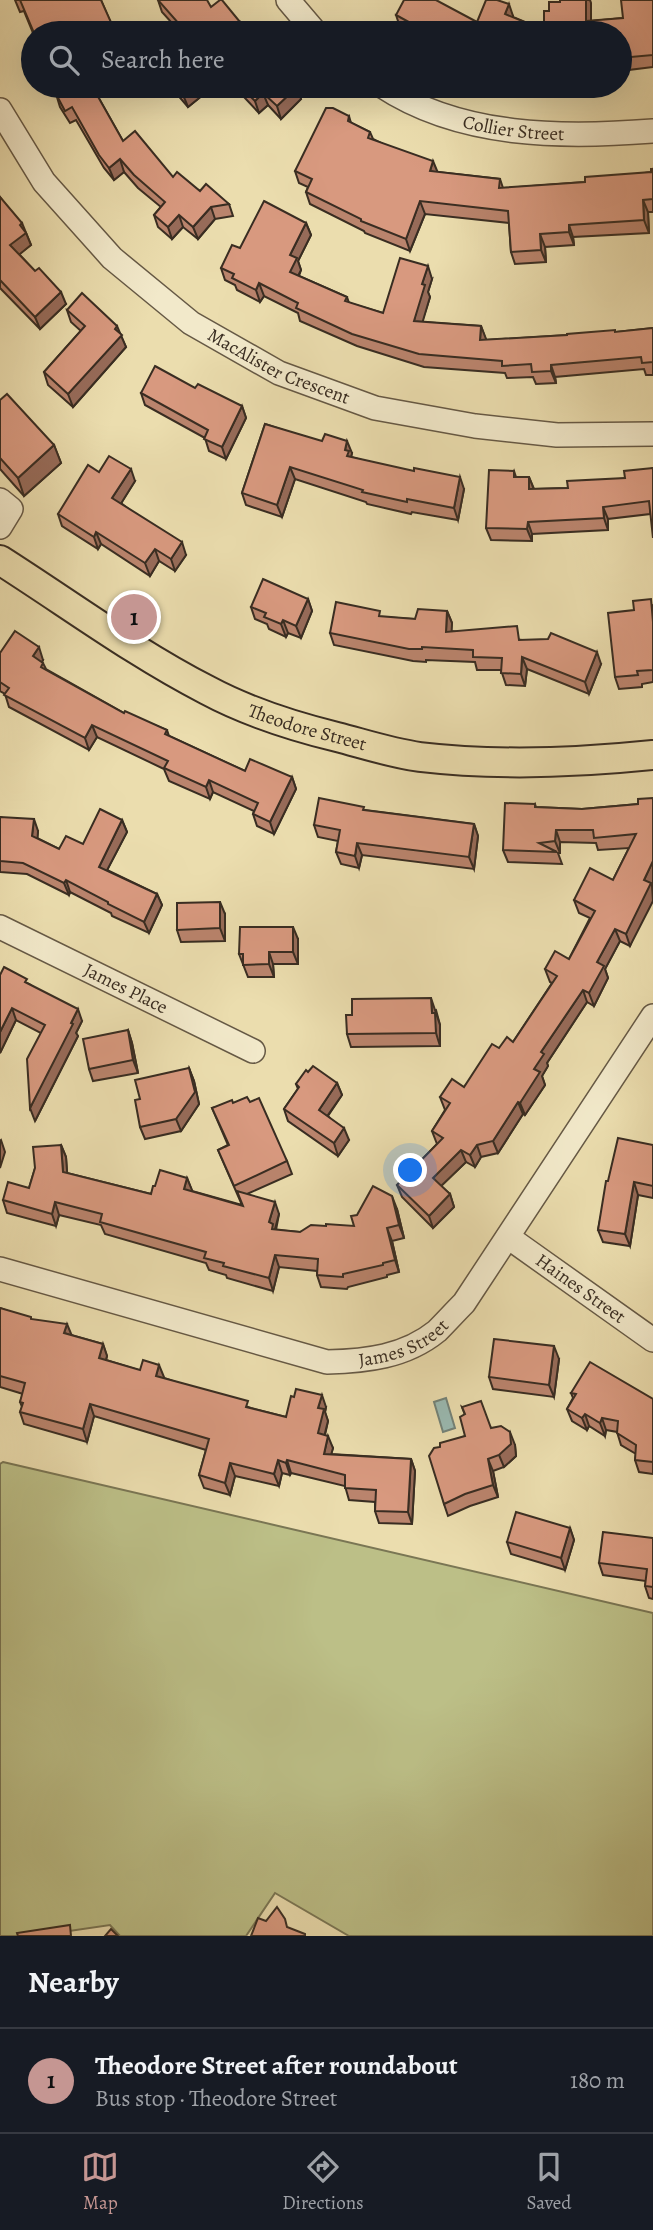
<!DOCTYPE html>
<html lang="en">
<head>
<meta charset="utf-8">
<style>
	:root { --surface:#171b24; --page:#242831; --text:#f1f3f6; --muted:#9ea1a6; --line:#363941; --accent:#c59692 }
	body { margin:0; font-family:Alegreya,serif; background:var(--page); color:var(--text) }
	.you { position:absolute; left:411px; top:1171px; width:24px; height:24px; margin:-18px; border:5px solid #fff; border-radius:50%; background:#1a73e8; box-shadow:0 0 0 10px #1a73e833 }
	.badge { display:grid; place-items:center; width:46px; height:46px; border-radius:50%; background:var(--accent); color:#111; font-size:23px; font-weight:700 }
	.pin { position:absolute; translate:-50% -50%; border:4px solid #fff; box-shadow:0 2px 7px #0006 }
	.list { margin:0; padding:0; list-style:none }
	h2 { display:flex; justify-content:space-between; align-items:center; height:91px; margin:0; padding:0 28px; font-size:30px }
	h2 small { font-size:23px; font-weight:400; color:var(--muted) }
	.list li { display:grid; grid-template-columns:46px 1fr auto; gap:21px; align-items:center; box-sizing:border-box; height:105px; padding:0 28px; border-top:2px solid var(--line) }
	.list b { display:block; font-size:26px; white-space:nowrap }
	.list p { margin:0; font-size:23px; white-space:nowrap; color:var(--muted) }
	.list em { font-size:23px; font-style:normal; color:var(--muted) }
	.icon { flex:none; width:38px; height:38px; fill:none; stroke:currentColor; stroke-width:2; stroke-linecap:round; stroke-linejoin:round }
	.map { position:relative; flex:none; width:653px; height:1936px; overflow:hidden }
	.search { position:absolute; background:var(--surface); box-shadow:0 7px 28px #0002; left:21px; right:21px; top:21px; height:77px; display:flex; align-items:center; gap:18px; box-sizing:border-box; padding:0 24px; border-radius:38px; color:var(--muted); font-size:26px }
	.sheet { height:196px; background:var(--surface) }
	nav { display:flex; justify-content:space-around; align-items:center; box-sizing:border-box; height:98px; border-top:2px solid var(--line); background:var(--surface); font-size:19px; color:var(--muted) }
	nav a { display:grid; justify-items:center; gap:4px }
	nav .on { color:var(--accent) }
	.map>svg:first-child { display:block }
</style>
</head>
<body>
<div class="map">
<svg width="653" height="1936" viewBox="0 0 653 1936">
	<rect width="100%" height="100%" fill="#ebddae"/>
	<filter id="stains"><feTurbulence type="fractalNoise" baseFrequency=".00286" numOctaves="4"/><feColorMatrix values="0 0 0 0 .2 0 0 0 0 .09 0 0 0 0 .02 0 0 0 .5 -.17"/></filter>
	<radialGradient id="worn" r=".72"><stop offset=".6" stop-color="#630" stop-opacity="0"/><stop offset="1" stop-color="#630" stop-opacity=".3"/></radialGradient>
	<polygon fill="#bcbf87" stroke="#7a7654" stroke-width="2" points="3,1462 653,1613 653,1936 349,1936 275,1893 246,1936 120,1936 110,1925 35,1936 0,1936 0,1464"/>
	<polygon fill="#9abab2" stroke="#738278" stroke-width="2" points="446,1398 455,1428 443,1432 434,1402"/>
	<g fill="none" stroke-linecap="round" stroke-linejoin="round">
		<defs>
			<g id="minor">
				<polyline points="288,0 316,33"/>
				<path id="s1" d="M 382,86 C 461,138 563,138 653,131"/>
				<path id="s2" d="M 0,110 L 44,182 L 112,258 L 191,323 L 279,373 L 375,408 L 475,426 L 557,435 L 653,434"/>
				<polyline points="0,500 11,509 0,527"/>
				<path id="s3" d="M 0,927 L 253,1051"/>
				<path id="s4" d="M 508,1237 L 653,1340"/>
				<path id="s5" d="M 0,1269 L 327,1362 C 366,1361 405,1357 437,1331 C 446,1322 455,1312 464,1303 L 653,1016"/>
			</g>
			<g id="major">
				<path id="s6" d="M 0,560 C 69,604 135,653 207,690 C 248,712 292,726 337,737 C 364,744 391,753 420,757 C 497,766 576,763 653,755"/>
			</g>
		</defs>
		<use href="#minor" stroke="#665945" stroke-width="26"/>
		<use href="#major" stroke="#392d22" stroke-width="32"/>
		<use href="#minor" stroke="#f2e9ca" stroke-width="23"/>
		<use href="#major" stroke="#ebddae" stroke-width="28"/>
	</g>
	<g fill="#ba846d" stroke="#392d22" stroke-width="2">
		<polygon points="15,0 101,0 115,33 33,33 24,11 20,12"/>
		<polygon points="158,0 211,7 240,22 244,33 181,33 162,12"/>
		<polygon points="560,0 590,0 591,21 623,18 653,0 653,67 620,71 620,33 411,33 400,27 396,15 477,22 513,16 513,17 544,30 549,11 560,2"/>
		<polygon points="55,86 92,86 123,141 173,177 200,191 229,204 233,216 215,219 198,239 183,227 172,239 158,227 154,215 161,207 138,188 124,172 114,180 104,168 76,120 70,123 60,107 56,94 59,93"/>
		<polygon points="170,86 214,86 188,107"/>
		<polygon points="239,86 296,86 301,99 281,119 268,105 259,113 243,96"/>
		<polygon points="349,116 351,123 370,132 373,139 438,172 500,179 503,188 585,182 651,172 653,169 653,212 648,212 649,233 573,237 574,245 545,247 546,262 515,264 511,252 509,223 425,214 410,251 365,233 364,231 310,204 306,192 308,187 299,183 295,171"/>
		<polygon points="0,197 26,233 31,245 19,254 66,304 40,329 0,288"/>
		<polygon points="306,223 311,235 298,261 301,270 299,276 347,297 349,303 383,313 432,279 428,292 430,297 422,322 481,326 486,340 616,332 653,328 653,375 646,375 644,369 555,377 556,383 536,384 533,377 507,378 505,373 424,367 357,346 300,321 298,313 264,296 260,302 237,290 235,285 225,280 221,268 240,248"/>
		<polygon points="67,310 120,334 126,347 73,407 48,385 44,372 81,331 71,322"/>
		<polygon points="195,388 242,406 246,418 226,459 209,451 205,438 145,405 141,393"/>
		<polygon points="0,400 54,445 61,463 24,496 0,469"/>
		<polygon points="265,424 352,453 351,457 464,489 458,520 412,512 411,514 367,504 366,502 295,479 282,517 246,505 242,493"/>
		<polygon points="653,468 650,514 608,519 608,530 532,534 532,541 491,540 486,528 514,471 516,477 529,477 534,489 568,488 625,478"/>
		<polygon points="99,472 135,481 121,503 186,555 175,571 159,561 150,576 101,544 98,549 62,526 58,514"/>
		<polygon points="308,599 312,611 301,638 288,633 286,637 269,629 267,624 255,619 251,607"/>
		<polygon points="653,605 653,682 642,684 642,687 619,689 615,677 634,610"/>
		<polygon points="447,611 452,623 451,631 522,640 601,664 589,694 527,669 525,686 506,685 501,670 477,670 475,662 426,660 426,662 413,661 334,645 330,633 382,617 415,619"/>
		<polygon points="0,653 43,660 42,662 43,663 46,669 124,713 167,730 169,736 245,771 292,777 296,789 274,834 257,826 253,814 254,811 213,792 210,799 169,781 164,769 97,737 89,750 9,707 5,694 0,691"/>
		<polygon points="535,804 536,807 582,809 638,804 652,885 630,946 620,941 605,969 608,978 594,1006 587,1002 547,1063 548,1066 542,1076 545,1085 525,1115 523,1114 498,1153 481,1157 475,1167 466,1162 441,1186 450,1194 454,1207 433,1228 402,1197 397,1185 437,1144 432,1131 445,1110 440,1097 464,1087 499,1048 513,1042 552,983 550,982 545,969 569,959 590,918 579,913 574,900 613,880 629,848 598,850 596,843 560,842 560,853 558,853 562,864 508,862 503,850"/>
		<polygon points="365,810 474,824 478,836 474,869 362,855 359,868 341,864 336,852 338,841 318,837 314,825"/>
		<polygon points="0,817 38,831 37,838 59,849 83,844 122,820 127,832 107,870 157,894 162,905 149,933 112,916 111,913 70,892 69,895 27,874 0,872"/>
		<polygon points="225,914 225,941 181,942 177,930"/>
		<polygon points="298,939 298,964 273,964 274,977 248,977 239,954"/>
		<polygon points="0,975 29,984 82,1021 76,1033 78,1036 35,1121 41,1033 16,1020 0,1053"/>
		<polygon points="436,1010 440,1025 440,1046 351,1047 347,1034"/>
		<polygon points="128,1030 132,1043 138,1073 93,1081 89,1069"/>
		<polygon points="189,1068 194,1081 199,1104 181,1131 145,1139 140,1127 140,1099"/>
		<polygon points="308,1072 337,1083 342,1095 328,1116 349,1140 338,1156 288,1121 284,1109 298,1089 296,1084"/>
		<polygon points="250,1102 287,1161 292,1174 247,1194 279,1214 276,1230 300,1232 326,1226 354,1226 397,1209 404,1238 392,1241 399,1272 387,1275 387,1277 348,1287 347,1289 321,1287 317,1275 317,1271 279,1267 273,1291 227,1278 226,1275 209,1270 206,1263 105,1234 101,1225 59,1215 56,1226 7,1213 3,1200 29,1188 35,1168 61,1145 66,1157 67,1173 151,1194 155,1186 187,1178 192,1191 242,1205 218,1150 228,1145 212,1108 233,1103"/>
		<polygon points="653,1145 653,1198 638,1195 630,1246 603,1242 598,1230 608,1181"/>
		<polygon points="0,1308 71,1335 103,1344 107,1356 106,1360 164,1378 251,1408 286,1417 326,1407 325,1412 328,1421 325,1435 333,1448 331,1454 411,1459 415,1471 412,1524 379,1523 375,1511 375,1502 349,1500 345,1486 291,1473 290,1475 282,1473 279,1486 235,1476 230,1495 204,1488 199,1475 206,1450 94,1416 87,1442 24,1424 20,1412 22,1407 20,1402 23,1394 0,1387"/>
		<polygon points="559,1359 554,1397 493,1389 489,1377"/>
		<polygon points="571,1393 653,1399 653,1474 639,1472 635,1460 636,1454 621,1445 617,1432 606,1430 605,1436 589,1426 587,1430 572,1421 567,1409 573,1398"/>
		<polygon points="462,1407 515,1445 516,1456 504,1467 493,1471 498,1497 470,1506 448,1516 444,1504 440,1447 465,1436 465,1415"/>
		<polygon points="570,1528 574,1540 565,1570 511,1554 507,1542"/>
		<polygon points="653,1538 653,1599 649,1598 645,1586 646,1581 603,1575 599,1563"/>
	</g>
	<g fill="#976b59" stroke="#392d22" stroke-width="2">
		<polygon points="586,0 590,0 591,3 591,33 586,21"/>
		<polygon points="509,4 513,16 510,27 505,14"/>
		<polygon points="240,22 244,33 240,33 237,25"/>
		<polygon points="195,86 214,86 188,107 183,95"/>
		<polygon points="297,87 301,99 281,119 277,106"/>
		<polygon points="263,93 268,105 259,113 255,101"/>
		<polygon points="120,159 124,172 114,180 109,168"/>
		<polygon points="433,161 438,173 430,171"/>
		<polygon points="643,200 648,212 649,233 644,220"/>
		<polygon points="420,201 425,214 410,251 406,239"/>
		<polygon points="211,207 215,219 198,239 193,227"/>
		<polygon points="179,215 183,227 172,239 168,227"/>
		<polygon points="22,223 31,245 15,258 10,245 20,225"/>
		<polygon points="306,223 311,235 298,261 301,270 294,284 290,272 290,255"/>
		<polygon points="569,225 573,237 574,245 569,232"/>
		<polygon points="540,234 545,247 546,262 541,250"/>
		<polygon points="428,266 432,279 428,292 430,297 419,334 414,321 422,284"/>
		<polygon points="259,283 264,296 260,302 256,290"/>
		<polygon points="61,292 66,304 40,329 35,317"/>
		<polygon points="117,326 126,347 73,407 68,394"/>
		<polygon points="481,326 486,339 485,353 480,340"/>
		<polygon points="551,365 555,377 556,383 551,371"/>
		<polygon points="242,406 246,418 226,459 222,447"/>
		<polygon points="347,441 352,453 351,457 352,468 345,450"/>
		<polygon points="54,445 61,463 24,496 18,478"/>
		<polygon points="290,467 295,479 282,517 277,505"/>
		<polygon points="131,469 135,481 117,510 112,498"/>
		<polygon points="460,477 464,489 458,520 454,508"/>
		<polygon points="529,477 534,490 529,489"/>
		<polygon points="603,507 608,519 608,530 604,518"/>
		<polygon points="528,522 532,534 532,541 527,529"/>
		<polygon points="96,532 101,544 98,549 94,537"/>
		<polygon points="182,542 186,555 175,571 171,559"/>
		<polygon points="155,549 159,561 150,576 145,563"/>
		<polygon points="308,599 312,611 301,638 296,626"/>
		<polygon points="447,611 452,623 451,644 446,632"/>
		<polygon points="283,620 288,633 286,637 281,624"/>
		<polygon points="39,647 43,660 37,669 33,656"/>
		<polygon points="597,652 601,664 589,694 585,682"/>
		<polygon points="522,657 527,669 525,686 521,674"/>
		<polygon points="92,725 97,737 89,750 85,738"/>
		<polygon points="292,777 296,789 274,834 270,822"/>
		<polygon points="209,780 213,792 210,799 206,787"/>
		<polygon points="34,819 38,831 37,847 32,836"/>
		<polygon points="122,820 127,832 103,878 99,867"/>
		<polygon points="474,824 478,836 474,869 469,857"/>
		<polygon points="556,830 560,842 560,853 555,841"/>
		<polygon points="357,843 362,855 359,868 355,856"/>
		<polygon points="653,861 653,883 652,885 653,901 630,946 626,934 644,880"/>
		<polygon points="66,880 70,892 69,895 64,883"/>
		<polygon points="157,894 162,905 149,933 144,922"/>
		<polygon points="220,902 225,914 225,941 220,928"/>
		<polygon points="293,927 298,939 298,964 293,952"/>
		<polygon points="615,929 620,941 605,969 608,978 594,1006 589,993 597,962"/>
		<polygon points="269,952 273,964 274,977 269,964"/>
		<polygon points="583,990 587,1002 547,1063 548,1066 542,1076 545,1085 525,1115 520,1103 541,1052"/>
		<polygon points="431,998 440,1025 440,1046 436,1033 432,1013"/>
		<polygon points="12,1008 16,1020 0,1053 0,1032"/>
		<polygon points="78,1009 82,1021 76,1033 78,1036 35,1121 30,1108"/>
		<polygon points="128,1030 132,1043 138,1073 133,1060"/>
		<polygon points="189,1068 194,1081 199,1104 181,1131 176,1119"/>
		<polygon points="337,1083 342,1095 323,1122 319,1110"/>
		<polygon points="518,1102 523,1114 498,1153 493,1141"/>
		<polygon points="344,1128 349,1140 338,1156 334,1143"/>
		<polygon points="1,1140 5,1152 0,1168 0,1141"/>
		<polygon points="61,1145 66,1157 68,1184 63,1172"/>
		<polygon points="477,1145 481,1157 475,1167 470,1155"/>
		<polygon points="461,1150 466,1162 437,1190 433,1178"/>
		<polygon points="187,1178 192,1190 189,1201 184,1189"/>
		<polygon points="634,1182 638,1195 630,1246 625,1234"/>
		<polygon points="450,1194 454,1207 433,1228 429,1216"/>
		<polygon points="392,1196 397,1209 404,1238 399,1225"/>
		<polygon points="55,1202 59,1215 56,1226 52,1214"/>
		<polygon points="275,1202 279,1214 275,1229 276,1242 269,1222"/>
		<polygon points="387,1228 392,1241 399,1272 395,1260"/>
		<polygon points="275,1255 279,1267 273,1291 269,1278"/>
		<polygon points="67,1324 72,1336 64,1333"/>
		<polygon points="103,1344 107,1356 103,1370 99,1358"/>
		<polygon points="554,1346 559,1359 554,1397 549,1385"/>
		<polygon points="159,1365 164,1377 160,1388 156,1376"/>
		<polygon points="322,1395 326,1407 325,1412 328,1421 322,1445 318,1433 318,1408"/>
		<polygon points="90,1404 94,1416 87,1442 83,1429"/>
		<polygon points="585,1414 589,1426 587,1430 582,1418"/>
		<polygon points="602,1418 606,1430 605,1436 600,1423"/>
		<polygon points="510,1432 515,1445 516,1456 504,1467 499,1455"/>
		<polygon points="328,1436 333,1448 328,1466 324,1454"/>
		<polygon points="411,1459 415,1471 412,1524 408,1512"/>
		<polygon points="488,1459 493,1471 498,1497 493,1485"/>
		<polygon points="278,1460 282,1473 279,1486 274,1474"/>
		<polygon points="287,1460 291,1473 290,1475 286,1463"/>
		<polygon points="230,1463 235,1476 230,1495 225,1483"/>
		<polygon points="570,1528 574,1540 565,1570 561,1558"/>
	</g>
	<g fill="#d8997f" stroke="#392d22" stroke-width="2">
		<polygon points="20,0 101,0 114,29 104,33 34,33"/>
		<polygon points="158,0 207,0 211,7 220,0 222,0 240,22 237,25 243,33 187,33"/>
		<polygon points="404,0 436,0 477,22 486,0 497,0 509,4 505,14 544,30 544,11 549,11 549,2 560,2 560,0 586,0 586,21 623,18 621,0 653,0 653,55 620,58 620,33 465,33 449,28 446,33 439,33 427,27 425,31 396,15"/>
		<polygon points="56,86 92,86 123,141 135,131 173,177 177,172 200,191 206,184 229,204 211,207 193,227 179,215 168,227 154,215 165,202 134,175 120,159 109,168 99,155 72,107 65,111 56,94 59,93"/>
		<polygon points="176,86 195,86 183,95"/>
		<polygon points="240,86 296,86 297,87 277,106 263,93 255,101"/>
		<polygon points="326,108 333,108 349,116 348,121 370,132 368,138 433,161 430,171 500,179 499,188 585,182 585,177 651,172 651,169 653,169 653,199 643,200 644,220 569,225 569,232 540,234 541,250 511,252 508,211 420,201 406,239 361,221 361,219 306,192 312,179 295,171"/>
		<polygon points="0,197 22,223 20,225 26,233 10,245 35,271 39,268 61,292 35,317 0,280"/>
		<polygon points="264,201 306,223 290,255 297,258 290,272 347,297 345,301 383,313 400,258 428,266 422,284 425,285 414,321 481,326 480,340 567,335 567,334 615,330 615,332 653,328 653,362 642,363 641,357 551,365 551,371 532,372 531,364 502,366 502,361 419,354 352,334 296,308 298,303 259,283 256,290 232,278 234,274 221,268 232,245 240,248"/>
		<polygon points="82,293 117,326 115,329 122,335 68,394 44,372 85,326 67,310"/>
		<polygon points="155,366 195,388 198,384 242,406 222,447 204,439 208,430 141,393"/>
		<polygon points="7,394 54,445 18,478 0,458 0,400"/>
		<polygon points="265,424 322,441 325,434 347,441 345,450 349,451 347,456 414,471 414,468 460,477 454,508 407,499 407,502 362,492 363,490 290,467 277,505 242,493"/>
		<polygon points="109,456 131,469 112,498 182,542 171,559 155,549 145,563 96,532 94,537 58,514 88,465 99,472"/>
		<polygon points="653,468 653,538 649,501 603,507 604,518 528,522 527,529 486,528 489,470 514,471 514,477 529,477 529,489 568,488 567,481 625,478 624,471"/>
		<polygon points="263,579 308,599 296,626 283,620 281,624 264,617 266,613 251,607"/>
		<polygon points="651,599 653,622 653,670 637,671 638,675 615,677 608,613 634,610 633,601"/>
		<polygon points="336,602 380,611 379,616 415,619 418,609 447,611 446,632 517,626 519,640 548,639 551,633 597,652 585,682 522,657 521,674 501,673 502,658 473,657 473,650 422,647 422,649 409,649 330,633"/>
		<polygon points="15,631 39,647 33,656 43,663 41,667 124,713 125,711 167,730 165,734 245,771 250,759 292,777 270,822 253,814 258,803 209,780 206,787 164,768 168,761 92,725 85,738 4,695 9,688 0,682 0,653"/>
		<polygon points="319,798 364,807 363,810 474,824 469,857 357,843 355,856 336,852 340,830 314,825"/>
		<polygon points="653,798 653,861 644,880 651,883 626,934 615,929 597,962 604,966 589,993 583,990 541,1052 544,1054 534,1069 540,1072 520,1103 518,1102 493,1141 477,1145 470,1155 461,1150 433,1178 450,1194 429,1216 397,1185 443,1138 432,1131 450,1103 440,1097 452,1079 464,1087 492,1044 499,1048 507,1037 513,1042 557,976 545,969 555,951 569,959 595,911 574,900 590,868 613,880 636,834 594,838 593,830 556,830 555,841 539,843 557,852 503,850 505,803 535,804 535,807 582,809 638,804 638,799"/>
		<polygon points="100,809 122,820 99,867 157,894 144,922 108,904 108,902 66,880 64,883 23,863 0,861 0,817 34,819 32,836 59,849 66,836 83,844"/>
		<polygon points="220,902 220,928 177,930 177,903"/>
		<polygon points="240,927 293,927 293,952 269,952 269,964 243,965 243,954 239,954"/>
		<polygon points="4,967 27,979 25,982 78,1009 71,1023 73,1024 30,1108 27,1059 45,1025 12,1008 0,1032 0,975"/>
		<polygon points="431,998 432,1013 435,1013 436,1033 347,1034 346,1015 352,1015 352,999"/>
		<polygon points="128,1030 133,1060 89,1069 83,1039"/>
		<polygon points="313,1066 337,1083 319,1110 344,1128 334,1143 284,1109 299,1087 296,1084 306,1070 308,1072"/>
		<polygon points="189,1068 195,1092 176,1119 140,1127 135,1100 140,1099 135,1080"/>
		<polygon points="247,1097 250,1102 259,1098 287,1161 234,1186 218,1150 229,1145 212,1108 232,1100 233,1103"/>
		<polygon points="618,1138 653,1145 653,1186 634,1182 625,1234 598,1230 606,1181 608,1181"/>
		<polygon points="61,1145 63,1172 151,1194 153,1186 155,1186 160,1170 187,1178 184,1189 243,1206 237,1191 275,1202 269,1222 273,1224 272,1229 300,1232 311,1225 326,1226 326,1224 354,1226 351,1216 357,1215 373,1186 392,1196 399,1225 387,1228 395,1260 383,1263 383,1265 343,1274 343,1277 317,1275 318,1259 275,1255 269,1278 223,1266 224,1263 204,1258 206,1252 100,1222 102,1214 55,1202 52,1214 3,1200 8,1182 29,1188 35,1168 33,1147"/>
		<polygon points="0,1308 31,1317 31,1319 67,1324 64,1333 103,1344 99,1358 140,1370 143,1360 159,1365 156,1376 248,1401 246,1407 286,1417 291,1396 294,1397 296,1389 322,1395 318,1408 324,1409 318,1433 328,1436 324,1454 411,1459 408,1512 375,1511 376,1490 345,1488 345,1475 287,1460 286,1463 278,1460 274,1474 230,1463 225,1483 199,1475 209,1439 90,1404 83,1429 20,1412 23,1403 20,1402 25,1383 0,1376"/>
		<polygon points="494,1339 554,1346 549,1385 489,1377"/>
		<polygon points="590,1362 653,1399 653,1462 635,1460 636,1445 617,1433 618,1421 602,1418 600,1423 585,1414 582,1418 567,1409 576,1394 571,1393"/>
		<polygon points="481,1401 491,1428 501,1426 510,1432 511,1444 499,1455 488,1459 493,1485 465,1494 444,1504 429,1456 434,1448 440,1447 440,1443 465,1436 460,1417 465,1414 462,1407"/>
		<polygon points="516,1512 570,1528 561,1558 507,1542"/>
		<polygon points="603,1532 653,1538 653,1587 645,1586 647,1569 599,1563"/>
		<polygon points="277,1907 285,1919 287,1927 305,1934 305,1936 251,1936 258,1918 266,1921"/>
		<polygon points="70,1925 71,1936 18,1936 17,1933"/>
		<polygon points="111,1929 118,1936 105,1936"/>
	</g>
	<g text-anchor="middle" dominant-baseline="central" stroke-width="5" stroke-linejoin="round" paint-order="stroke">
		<g font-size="19" fill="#392d22" stroke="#f2e9ca">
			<text stroke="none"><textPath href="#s1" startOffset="140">Collier Street</textPath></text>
			<text stroke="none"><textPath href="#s2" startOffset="387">MacAlister Crescent</textPath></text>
			<text stroke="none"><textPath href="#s6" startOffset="352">Theodore Street</textPath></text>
			<text stroke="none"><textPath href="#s3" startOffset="140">James Place</textPath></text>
			<text stroke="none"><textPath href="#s4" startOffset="89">Haines Street</textPath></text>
			<text stroke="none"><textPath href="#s5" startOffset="420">James Street</textPath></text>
		</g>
	</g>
	<rect width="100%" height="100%" filter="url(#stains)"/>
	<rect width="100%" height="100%" fill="url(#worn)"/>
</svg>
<div class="you"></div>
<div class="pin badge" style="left:134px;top:617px">1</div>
<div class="search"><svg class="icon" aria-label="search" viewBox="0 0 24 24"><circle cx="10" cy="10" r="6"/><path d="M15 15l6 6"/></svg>Search here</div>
</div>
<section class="sheet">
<h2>Nearby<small></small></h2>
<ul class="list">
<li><span class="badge">1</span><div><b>Theodore Street after roundabout</b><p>Bus stop · Theodore Street</p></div><em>180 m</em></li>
</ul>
</section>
<nav>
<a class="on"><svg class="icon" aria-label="map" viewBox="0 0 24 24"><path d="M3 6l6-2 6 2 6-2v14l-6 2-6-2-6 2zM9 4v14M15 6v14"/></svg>Map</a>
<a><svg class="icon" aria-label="directions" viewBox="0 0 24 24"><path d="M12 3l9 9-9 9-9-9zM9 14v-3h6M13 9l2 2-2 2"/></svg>Directions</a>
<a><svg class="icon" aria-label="saved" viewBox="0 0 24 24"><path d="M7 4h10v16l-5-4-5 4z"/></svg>Saved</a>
</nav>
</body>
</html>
